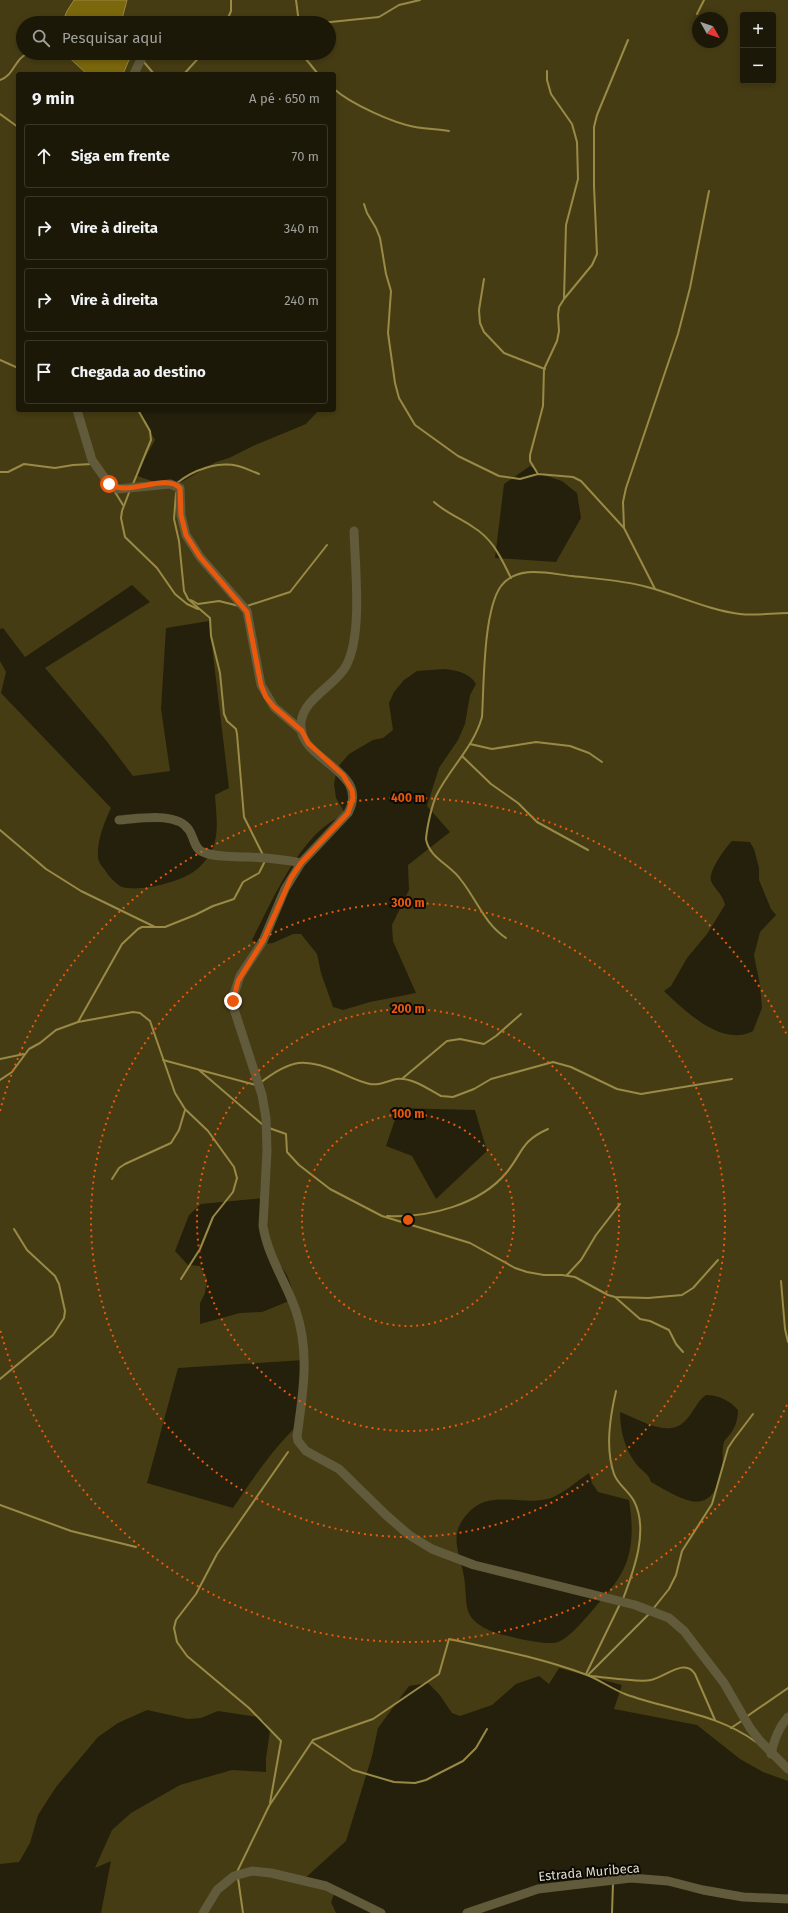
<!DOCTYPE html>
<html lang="pt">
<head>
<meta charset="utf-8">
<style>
	:root { --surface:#1c1808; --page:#292516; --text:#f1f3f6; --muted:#a0a09c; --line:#3a3729 }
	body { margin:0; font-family:"Fira Sans",sans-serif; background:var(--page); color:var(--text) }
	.controls { position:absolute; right:12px; top:12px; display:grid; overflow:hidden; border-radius:4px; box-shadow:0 2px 6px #0003 }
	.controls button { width:36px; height:36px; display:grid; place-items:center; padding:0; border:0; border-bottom:1px solid var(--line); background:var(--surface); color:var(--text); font:20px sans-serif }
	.compass { position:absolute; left:692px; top:12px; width:36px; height:36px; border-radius:50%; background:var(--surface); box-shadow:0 2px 6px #0003; rotate:130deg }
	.stop { position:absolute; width:12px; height:12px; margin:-9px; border:3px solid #ea580c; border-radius:50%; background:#fff }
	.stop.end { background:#ea580c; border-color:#fff; box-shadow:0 1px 4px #0008 }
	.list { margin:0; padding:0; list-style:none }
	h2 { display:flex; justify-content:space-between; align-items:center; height:52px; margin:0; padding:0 16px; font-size:17px }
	h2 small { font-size:13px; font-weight:400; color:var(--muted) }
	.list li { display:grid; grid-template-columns:26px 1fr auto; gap:12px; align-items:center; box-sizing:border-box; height:64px; margin:0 8px 8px; padding:0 8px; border:1px solid var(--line); border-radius:4px }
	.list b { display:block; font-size:15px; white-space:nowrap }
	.list em { font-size:13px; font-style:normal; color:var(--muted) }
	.icon { flex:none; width:22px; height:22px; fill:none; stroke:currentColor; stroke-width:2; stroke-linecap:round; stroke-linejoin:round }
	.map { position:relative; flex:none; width:788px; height:1913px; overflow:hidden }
	.search { position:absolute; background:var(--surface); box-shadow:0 2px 6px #0003; left:16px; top:16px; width:320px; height:44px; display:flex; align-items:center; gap:10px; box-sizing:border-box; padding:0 14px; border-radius:22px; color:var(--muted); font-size:15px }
	.panel { position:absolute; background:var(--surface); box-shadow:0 2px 6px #0003; left:16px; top:72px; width:320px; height:340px; border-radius:4px }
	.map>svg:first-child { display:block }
</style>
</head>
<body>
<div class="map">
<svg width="788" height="1913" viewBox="0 0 788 1913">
	<rect width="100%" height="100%" fill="#25200b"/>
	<path fill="#463c14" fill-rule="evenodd" d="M 0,0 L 74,0 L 67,11 L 62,23 L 23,23 L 23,53 L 64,53 L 87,74 L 18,74 L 18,410 L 137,410 L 155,440 L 135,475 L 171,488 L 216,462 L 229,458 L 253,446 L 306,424 L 319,410 L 334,410 L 334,74 L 123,74 L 132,53 L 329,53 L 329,23 L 123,23 L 122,19 L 127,0 L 788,0 L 788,1781 L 763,1772 L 740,1759 L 697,1725 L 614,1709 L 622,1685 L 559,1668 L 549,1684 L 539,1676 L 516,1684 L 492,1705 L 460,1716 L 452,1713 L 439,1694 L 428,1683 L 409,1686 L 378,1728 L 372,1756 L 346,1841 L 303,1880 L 335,1892 L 331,1902 L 336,1913 L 101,1913 L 111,1861 L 95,1868 L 112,1830 L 131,1813 L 180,1785 L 232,1770 L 266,1772 L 266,1758 L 270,1731 L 265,1722 L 258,1717 L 218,1711 L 201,1718 L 188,1719 L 147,1710 L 118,1723 L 98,1737 L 56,1787 L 38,1815 L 30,1843 L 19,1862 L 0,1864 L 0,661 L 6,672 L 1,693 L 111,808 C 104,823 97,840 98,857 C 98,862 102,866 105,870 C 108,876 117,885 122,887 C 139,892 175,883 190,874 C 198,870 207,860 211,852 C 220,835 216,813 215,795 L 229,788 L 209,621 L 166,628 L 161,709 L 170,771 L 133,776 L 105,739 L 45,668 L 150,602 L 132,585 L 25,657 L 3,628 L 0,629 ZM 743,15 L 773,15 L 773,81 L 743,81 ZM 698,18 L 722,18 L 722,42 L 698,42 ZM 530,466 L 543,475 L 562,481 L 577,493 L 581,518 L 556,562 L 495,558 L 504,484 ZM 444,669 C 456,670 470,673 476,684 L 470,695 L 465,724 L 458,740 L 439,768 L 427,806 L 450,832 L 408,865 L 409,890 L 392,925 L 393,941 L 416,993 L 370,1002 L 343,1010 L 333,1007 L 321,973 L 317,954 L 301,934 L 293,934 L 273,943 L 257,945 L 252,940 C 272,902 303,827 346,815 L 336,798 L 334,784 L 337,768 L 349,754 L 373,740 L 383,738 L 393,730 L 389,703 L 394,692 L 404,680 L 417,671 ZM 732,841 L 750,842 L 754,849 L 759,868 L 759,880 L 771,909 L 776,915 L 760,932 L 754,955 L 760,985 L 762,1008 L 753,1031 C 722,1048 684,1010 664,991 L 671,986 L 687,958 L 707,934 L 725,905 C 723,894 715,890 711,881 C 708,871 726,847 732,841 ZM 399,1108 L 475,1110 L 487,1151 L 436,1199 L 412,1156 L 386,1146 ZM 265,1198 L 270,1250 L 287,1275 L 292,1289 L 289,1301 L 262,1312 L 240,1313 L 200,1324 L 200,1303 L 205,1293 L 207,1279 L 200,1266 L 188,1265 L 175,1251 L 189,1215 L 201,1204 ZM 303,1360 L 296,1427 C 271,1451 252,1480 233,1508 L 147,1483 L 178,1368 ZM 706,1395 C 719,1395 730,1401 738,1410 C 738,1418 736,1426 731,1433 C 729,1436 725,1439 724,1442 C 721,1451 724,1461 722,1470 C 711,1521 682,1499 651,1482 C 649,1474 642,1471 637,1465 C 625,1450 620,1431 620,1412 C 639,1419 667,1438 684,1422 C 693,1414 696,1402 706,1395 ZM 589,1473 L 592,1483 L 598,1492 L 629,1500 C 633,1525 634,1551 621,1574 C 614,1587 601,1600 591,1612 C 583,1621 570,1637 558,1642 C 547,1646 516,1638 504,1635 C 491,1632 473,1625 468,1611 C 465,1602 466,1583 463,1572 C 458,1548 449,1534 468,1513 C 490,1488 524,1507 551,1498 C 564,1493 577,1481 589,1473 Z"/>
	<g fill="#7b670c" stroke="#998a46">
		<polygon points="74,0 127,0 122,19 123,23 62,23 67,11"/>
		<polygon points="64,53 132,53 123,74 87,74"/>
	</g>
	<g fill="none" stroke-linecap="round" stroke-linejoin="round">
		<g stroke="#998a46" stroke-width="2">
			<polyline points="296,0 299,23"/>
			<polyline points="697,14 704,0"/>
			<polyline points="226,23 231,11 231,0"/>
			<polyline points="321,23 379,17 399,5 420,0"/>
			<polyline points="34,53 57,58 73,53"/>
			<polyline points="301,53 318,74"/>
			<polyline points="129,55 136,55"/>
			<polyline points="143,61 154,74"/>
			<polyline points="547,71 547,80 551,94 572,124 577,142 578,179 566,225 564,298"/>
			<polyline points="184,74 203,53"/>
			<path d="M 0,80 C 14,76 15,57 29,53"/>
			<path d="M 334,89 C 351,104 393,123 415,127 C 426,129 438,129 449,131"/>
			<polyline points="0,114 18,127"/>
			<polyline points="364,204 367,213 376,228 380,238 386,274 391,291 388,333 395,383 399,398 415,425 458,456 499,476 520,479 538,474 573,477 581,481 624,528 655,589"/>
			<polyline points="484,279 479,310 480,323 484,332 504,353 545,369"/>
			<polyline points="0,360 18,368"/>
			<polyline points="0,472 8,472 24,464 55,468 73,465 92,464"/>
			<polyline points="538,474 530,461 530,455 543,406 544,369 557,341 559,331 558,315 559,307 564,299 592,265 597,254 594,186 594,127 597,115 628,40"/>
			<path d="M 177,483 C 193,470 218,461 238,466 C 245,468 252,471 259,474"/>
			<polyline points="133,484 151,440 150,431 138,410"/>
			<polyline points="130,490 122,511 121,518 125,537 157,568 175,594 187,604 198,609"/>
			<polyline points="115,492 123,505"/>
			<polyline points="176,493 174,519 179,541 184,591 188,599 210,618 211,636 220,673 224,714 227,721 236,729 237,734 244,817 263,855"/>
			<path d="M 434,502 C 446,513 460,518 473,527 C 493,539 501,558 511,578"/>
			<polyline points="624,527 623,502 626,488 678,334 690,288 709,191"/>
			<polyline points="191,600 198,604 219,601 239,606"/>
			<polyline points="247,606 290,592 327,545"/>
			<polyline points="470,744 492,749 536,742 570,746 589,753 602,762"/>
			<polyline points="462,756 491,784 518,803 537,822 588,850"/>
			<polyline points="0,830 46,869 81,891 155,927"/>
			<path d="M 506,938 C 484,923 477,900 461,880 C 451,865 429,858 426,839 C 427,827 432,804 437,794 C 451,767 474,746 482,717 C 484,686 483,611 501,586 C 518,564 550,574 572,576 C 598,579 622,580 647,587 C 678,595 708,610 740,614 C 755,616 773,613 788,613"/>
			<polyline points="78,1022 122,944 138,929 142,927 165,927 195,915 213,906 234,899 243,882 259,873 265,861"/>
			<polyline points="0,1059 24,1054"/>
			<polyline points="163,1060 256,1085"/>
			<polyline points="199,1070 263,1125"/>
			<polyline points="403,1078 447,1041 460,1039 484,1044 496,1036 521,1014"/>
			<polyline points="0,1080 12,1072 29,1049 40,1043 56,1030 78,1022 133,1012 140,1013 150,1021 175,1093 185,1109 208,1131 234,1167 237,1178 233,1192 213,1217 200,1249 181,1279"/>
			<path d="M 260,1083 C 291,1059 305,1057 341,1073 C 350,1077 360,1082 370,1084 C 379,1086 387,1081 396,1079 C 412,1077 428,1089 441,1096 L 453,1097 L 474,1089 L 491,1079 L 553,1062 L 571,1067 L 617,1089 L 641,1094 L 732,1079"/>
			<polyline points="269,1128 286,1134 287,1152 299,1165 330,1189 382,1216 470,1243 515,1268 527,1272 544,1275 562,1275 575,1277 608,1295 615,1297 648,1298 682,1295 693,1288 718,1260"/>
			<polyline points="112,1179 119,1168 125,1164 171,1143 179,1130 185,1110"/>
			<path d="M 387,1216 C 428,1218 480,1205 507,1172 C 523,1152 521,1141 548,1129"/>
			<polyline points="567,1275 581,1260 596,1235 620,1204"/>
			<polyline points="781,1281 785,1329 788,1342"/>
			<polyline points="616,1298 640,1319 650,1321 669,1330 676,1344 683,1352"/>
			<polyline points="0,1379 53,1335 64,1318 65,1311 59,1284 55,1276 27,1250 14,1229"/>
			<path d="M 616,1391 C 610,1417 605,1448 614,1474 C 618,1485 628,1490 634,1501 C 649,1530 634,1570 623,1599"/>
			<polyline points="0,1505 71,1531 136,1547"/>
			<polyline points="653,1609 669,1589 676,1575 682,1551 712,1504 728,1448 734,1439 753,1414"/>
			<polyline points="586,1674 620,1604"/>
			<polyline points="588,1675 649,1614"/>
			<path d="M 590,1676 C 605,1677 639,1683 651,1680 C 664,1678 685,1657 695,1674 L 715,1720"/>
			<polyline points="746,1717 788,1688"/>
			<polyline points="731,1728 743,1720"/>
			<polyline points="312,1742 353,1770 394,1782 415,1783 426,1780 463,1761 476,1748 487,1729"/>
			<polyline points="270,1803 281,1741 249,1708 187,1656 177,1642 174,1628 176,1620 196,1594 217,1554 288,1452"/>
			<path d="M 237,1872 L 269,1806 L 313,1740 L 373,1719 L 439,1674 L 449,1639 C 495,1649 542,1658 587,1675 C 600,1680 612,1689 625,1694 C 668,1710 717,1713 756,1742"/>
			<polyline points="238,1878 243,1913"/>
			<polyline points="612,1913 613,1883"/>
		</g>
		<g stroke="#615a3b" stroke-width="9">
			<polyline points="134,74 144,53"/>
			<polyline points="77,410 92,460 109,484 118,489 170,484 180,488 181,515 186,535 200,557 247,611 261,685 274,707 302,731"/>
			<path d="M 354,531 C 355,567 363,635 346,666 C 335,686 304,698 301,722 C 296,761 372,769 348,813 L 301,863 L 285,889 L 263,941 L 240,976 L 234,994 L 234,1009 L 262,1095 L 266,1118 L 267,1151 L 263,1226 C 268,1257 286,1282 296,1311 C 310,1352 303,1394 297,1436 L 298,1441 L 306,1451 L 339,1469 L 386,1515 L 409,1535 L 432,1549 L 474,1565 L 635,1605 L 669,1618 L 684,1631 L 724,1683 L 750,1728 L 760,1741 L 788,1769"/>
			<path d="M 119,820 C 138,819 177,811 189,830 C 194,837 194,849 203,852 C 217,858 234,856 249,857 C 266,858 283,859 301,863"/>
			<path d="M 771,1754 C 774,1740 778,1728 788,1717"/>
			<polyline points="203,1913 217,1890 234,1876 252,1871 271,1873 326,1886 381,1913"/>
			<polyline points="467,1913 538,1889 631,1878 668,1881 703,1890 743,1897 788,1899"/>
		</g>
	</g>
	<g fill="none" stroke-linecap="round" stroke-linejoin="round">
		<path stroke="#ea580c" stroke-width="5" d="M 109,484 C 128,497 165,473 180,488 L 181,515 L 186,535 L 200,557 L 247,612 L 261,685 L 266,697 L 274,707 L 302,731 L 308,743 L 343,775 L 352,790 L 353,798 L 348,813 L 301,863 L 291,878 L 263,941 L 238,981 L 233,1001"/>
	</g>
	<g fill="none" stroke="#e8590c" stroke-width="2" stroke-dasharray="2 4">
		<circle cx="408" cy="1220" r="106"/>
		<circle cx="408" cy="1220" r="211"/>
		<circle cx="408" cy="1220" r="317"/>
		<path d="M787 1405A422 422 0 0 1 0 1329M0 1111A422 422 0 0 1 787 1035"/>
	</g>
	<g text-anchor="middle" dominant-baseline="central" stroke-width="4" stroke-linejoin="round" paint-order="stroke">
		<g font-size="13" fill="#dedbce" stroke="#0c0a03">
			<text transform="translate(589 1872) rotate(-5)">Estrada Muribeca</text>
		</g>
	</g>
	<circle cx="408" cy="1220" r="6" fill="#e8590c" stroke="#0c0a03" stroke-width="2"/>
	<g font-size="12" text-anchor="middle" font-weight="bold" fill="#e8590c" stroke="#0c0a03" stroke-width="4" stroke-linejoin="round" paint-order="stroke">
		<text x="408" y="802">400 m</text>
		<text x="408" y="907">300 m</text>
		<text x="408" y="1013">200 m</text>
		<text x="408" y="1118">100 m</text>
	</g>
</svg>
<div class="controls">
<button>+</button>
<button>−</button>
</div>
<svg class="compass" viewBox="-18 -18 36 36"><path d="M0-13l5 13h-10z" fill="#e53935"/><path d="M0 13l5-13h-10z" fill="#a0a09c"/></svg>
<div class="stop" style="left:109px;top:484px"></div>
<div class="stop end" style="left:233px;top:1001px"></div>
<div class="search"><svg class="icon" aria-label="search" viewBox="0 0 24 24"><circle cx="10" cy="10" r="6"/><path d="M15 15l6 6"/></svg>Pesquisar aqui</div>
<section class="panel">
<h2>9 min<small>A pé · 650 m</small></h2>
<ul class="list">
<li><svg class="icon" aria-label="ahead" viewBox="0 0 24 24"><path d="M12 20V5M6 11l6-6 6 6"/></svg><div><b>Siga em frente</b></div><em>70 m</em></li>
<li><svg class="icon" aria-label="right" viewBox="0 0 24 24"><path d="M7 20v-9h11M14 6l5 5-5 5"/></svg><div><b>Vire à direita</b></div><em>340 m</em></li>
<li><svg class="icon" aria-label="right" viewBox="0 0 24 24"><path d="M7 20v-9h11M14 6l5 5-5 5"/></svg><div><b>Vire à direita</b></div><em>240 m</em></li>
<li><svg class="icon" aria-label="arrive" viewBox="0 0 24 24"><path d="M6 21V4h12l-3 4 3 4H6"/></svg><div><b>Chegada ao destino</b></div></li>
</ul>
</section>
</div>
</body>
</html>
